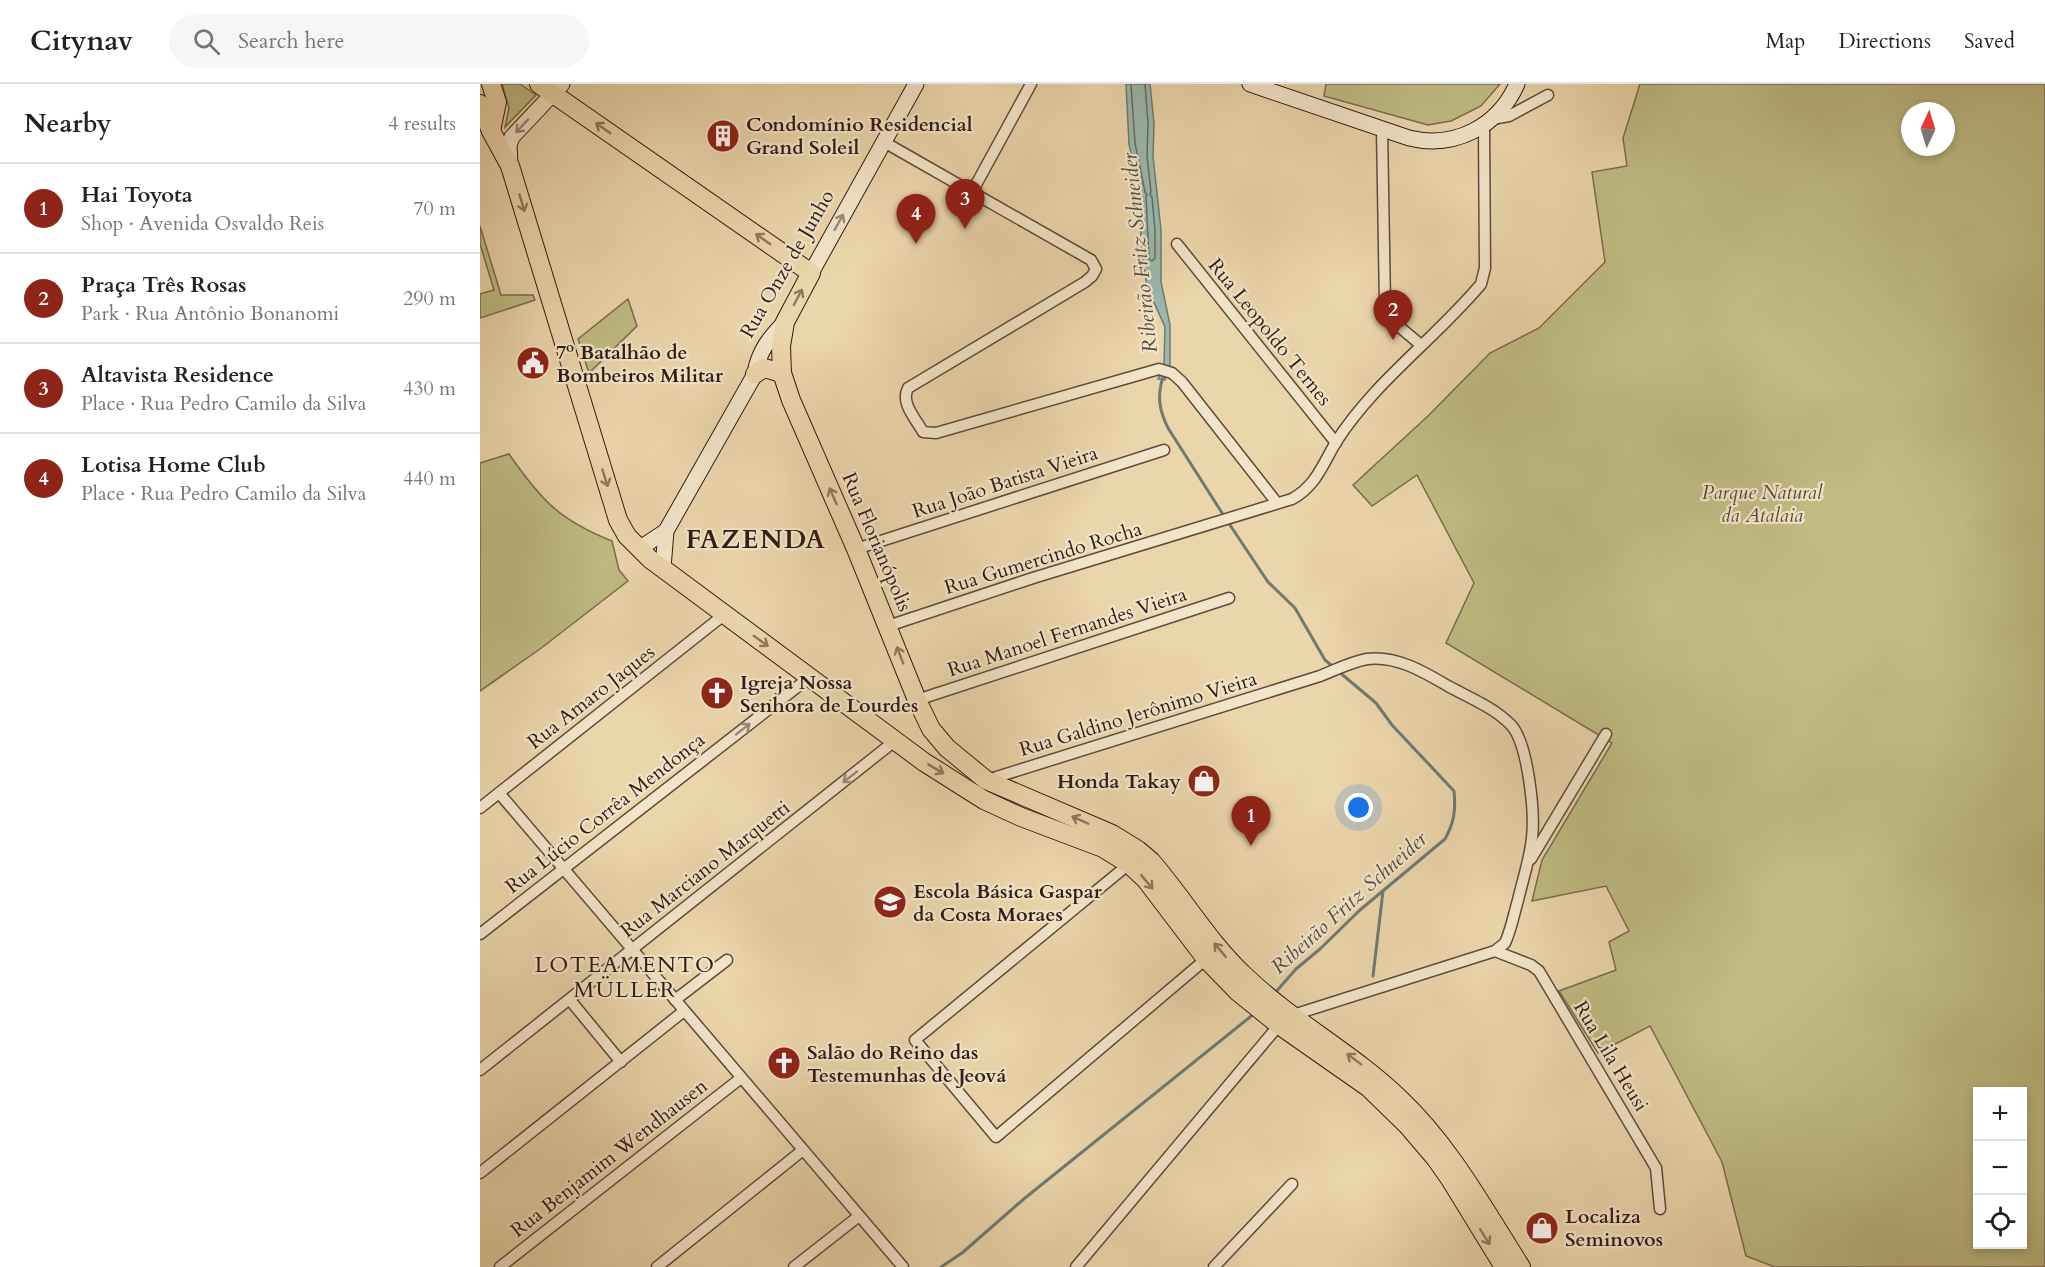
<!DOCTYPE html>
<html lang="en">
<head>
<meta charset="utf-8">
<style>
	:root { --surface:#fff; --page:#f6f6f6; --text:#222; --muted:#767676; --line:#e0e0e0; --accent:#8f2418 }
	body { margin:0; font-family:Cardo,serif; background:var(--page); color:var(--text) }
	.controls { position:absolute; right:18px; bottom:18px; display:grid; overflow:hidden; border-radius:0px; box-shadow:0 3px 9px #0003 }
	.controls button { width:54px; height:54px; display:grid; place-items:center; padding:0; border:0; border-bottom:2px solid var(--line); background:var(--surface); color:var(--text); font:30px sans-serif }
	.compass { position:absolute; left:1421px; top:18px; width:54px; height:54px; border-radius:50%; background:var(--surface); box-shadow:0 3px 9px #0003; rotate:4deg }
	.you { position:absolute; left:879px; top:724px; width:21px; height:21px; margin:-15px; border:4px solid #fff; border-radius:50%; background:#1a73e8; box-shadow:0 0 0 9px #1a73e833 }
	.badge { display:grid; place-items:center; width:39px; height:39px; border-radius:50%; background:var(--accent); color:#fff; font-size:20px; font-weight:700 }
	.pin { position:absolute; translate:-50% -50px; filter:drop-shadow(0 2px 3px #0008) }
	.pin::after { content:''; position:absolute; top:32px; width:21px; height:18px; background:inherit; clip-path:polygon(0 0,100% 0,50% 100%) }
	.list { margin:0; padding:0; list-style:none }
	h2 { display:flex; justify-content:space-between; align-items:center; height:78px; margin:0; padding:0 24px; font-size:26px }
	h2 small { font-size:20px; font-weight:400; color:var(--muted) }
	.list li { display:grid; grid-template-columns:39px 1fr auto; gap:18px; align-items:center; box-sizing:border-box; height:90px; padding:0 24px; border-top:2px solid var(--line) }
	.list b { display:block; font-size:22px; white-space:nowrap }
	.list p { margin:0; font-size:20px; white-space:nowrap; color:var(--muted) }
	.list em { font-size:20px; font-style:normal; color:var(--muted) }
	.icon { flex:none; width:33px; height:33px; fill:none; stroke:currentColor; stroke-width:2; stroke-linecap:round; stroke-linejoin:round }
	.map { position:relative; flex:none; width:1565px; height:1183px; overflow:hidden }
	header { display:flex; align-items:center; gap:36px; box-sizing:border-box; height:84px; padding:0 30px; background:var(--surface); border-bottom:2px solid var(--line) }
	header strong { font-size:28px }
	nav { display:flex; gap:33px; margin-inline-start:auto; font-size:21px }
	.search { width:420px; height:54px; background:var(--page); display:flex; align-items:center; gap:15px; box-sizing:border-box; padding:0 21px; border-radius:33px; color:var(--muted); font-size:22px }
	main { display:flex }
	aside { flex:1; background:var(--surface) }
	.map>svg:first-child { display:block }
</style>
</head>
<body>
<header>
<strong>Citynav</strong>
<div class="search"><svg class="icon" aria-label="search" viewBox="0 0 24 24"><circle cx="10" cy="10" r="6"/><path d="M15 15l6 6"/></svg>Search here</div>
<nav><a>Map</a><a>Directions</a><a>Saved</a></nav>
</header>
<main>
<aside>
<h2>Nearby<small>4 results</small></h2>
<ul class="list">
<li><span class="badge">1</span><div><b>Hai Toyota</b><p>Shop · Avenida Osvaldo Reis</p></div><em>70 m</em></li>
<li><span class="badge">2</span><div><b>Praça Três Rosas</b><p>Park · Rua Antônio Bonanomi</p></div><em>290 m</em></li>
<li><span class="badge">3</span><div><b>Altavista Residence</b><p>Place · Rua Pedro Camilo da Silva</p></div><em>430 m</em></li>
<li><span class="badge">4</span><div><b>Lotisa Home Club</b><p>Place · Rua Pedro Camilo da Silva</p></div><em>440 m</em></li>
</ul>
</aside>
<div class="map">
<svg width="1565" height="1183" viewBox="0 0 1565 1183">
	<rect width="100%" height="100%" fill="#ebd5ab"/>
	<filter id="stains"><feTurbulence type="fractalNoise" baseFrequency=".00333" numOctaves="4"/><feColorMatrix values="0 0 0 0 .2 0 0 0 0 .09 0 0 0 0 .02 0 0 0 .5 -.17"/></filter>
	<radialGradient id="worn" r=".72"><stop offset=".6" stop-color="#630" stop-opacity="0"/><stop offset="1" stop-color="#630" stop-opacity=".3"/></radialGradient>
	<g fill="#bfbb83" stroke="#786c4c" stroke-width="1.5" fill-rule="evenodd">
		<polygon points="22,0 40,0 56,11 25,43 29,24"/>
		<polygon points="846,0 1020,0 1001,22 971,37 948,41 844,12"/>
		<path d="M 1160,0 L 1565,0 L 1565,1183 L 1295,1183 L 1266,1172 L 1242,1078 L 1170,942 L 1118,969 L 1079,907 L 1136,886 L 1129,858 L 1149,847 L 1126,802 L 1052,817 L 1062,776 L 1132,659 L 966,559 L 994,499 L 937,391 L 892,422 L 873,401 L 948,332 L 1010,269 L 1059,244 L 1125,178 L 1112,88 L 1147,82 L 1143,54 ZM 1430,27 L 1466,27 L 1466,63 L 1430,63 ZM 1498,1008 L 1542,1008 L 1542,1160 L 1498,1160 Z"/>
		<polygon points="0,142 21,211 53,211 55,216 0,234 0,210 14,206 0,160"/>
		<polygon points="148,215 157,242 109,289 98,255"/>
		<path d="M 29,370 C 61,416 79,436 132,457 L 139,486 L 148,497 L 60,565 L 0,607 L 0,379 Z"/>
	</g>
	<polygon fill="#99b8af" stroke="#6f7a71" stroke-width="1.5" points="646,0 670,0 674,39 673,72 681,146 681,198 690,241 690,281 685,296 678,295 684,281 685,243 667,203 661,164 660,112 649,60"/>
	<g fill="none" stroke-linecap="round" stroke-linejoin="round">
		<polyline stroke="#646a62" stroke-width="1.5" points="651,0 655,59 665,108 667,111 666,113 669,175 672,177 675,174 675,146 672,113 670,111 671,108 667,72 668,39 665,0"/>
		<g stroke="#6f7a71" stroke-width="3">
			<path d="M 683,293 C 677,312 679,326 688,344 L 744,432"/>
			<path d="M 748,438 L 788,498 L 815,524 L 845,576 L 896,619 L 912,641 L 974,707 C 976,726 974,739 965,755 L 880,826 L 840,865 L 816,885 L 794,910"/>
			<polyline points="893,892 903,807"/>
			<polyline points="461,1183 482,1169 545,1114 775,929"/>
		</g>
		<defs>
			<g id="street">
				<polyline points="1012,35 1029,32 1068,11"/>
				<polyline points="902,45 905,221 910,235 941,261"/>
				<path d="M 404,58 L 611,176 L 616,185 L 612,192 L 605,198 L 428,304 C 420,319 436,335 443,348 L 456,349 L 679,285 L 692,289 L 702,298 L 797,419"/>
				<polyline points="492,108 551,0"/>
				<polyline points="697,160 856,359"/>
				<polyline points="376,465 684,366"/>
				<path d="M 408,542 L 553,494 L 812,415 C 836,402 843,380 856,358 C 895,297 955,255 1001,200 L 1005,184 L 1004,42"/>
				<polyline points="437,616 749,514"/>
				<path d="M 507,696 L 840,592 C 855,586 871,578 887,575 C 916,571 944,588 968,602 C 988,613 1013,623 1030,640 C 1048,657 1055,729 1052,754 C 1050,774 1043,795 1038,816 C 1034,830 1031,846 1025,859 L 1015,867 L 813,931"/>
				<polyline points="19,709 423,1183"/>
				<polyline points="0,724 245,530"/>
				<polyline points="1051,775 1126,650"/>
				<polyline points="649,780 435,956 516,1053 726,875"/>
				<polyline points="0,850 330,593"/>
				<polyline points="1015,867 1051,881 1059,887 1176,1084 1180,1125"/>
				<polyline points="90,916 141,978"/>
				<polyline points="195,916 247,876"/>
				<polyline points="0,986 416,656"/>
				<polyline points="0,1089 204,927"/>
				<polyline points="20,1183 261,994"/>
				<polyline points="177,1183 323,1066"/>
				<polyline points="314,1183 379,1132"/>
				<polyline points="596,1183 799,941"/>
				<polyline points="734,1183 812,1100"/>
			</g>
			<g id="secondary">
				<path d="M 770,0 L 929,54 C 974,65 1018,43 1037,0"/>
				<polyline points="30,82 29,61 32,53 82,0"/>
				<polyline points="331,189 436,0"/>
				<polyline points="159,465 186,447"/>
				<path d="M 183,484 L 186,447 L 275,290 C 278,268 290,253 305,238"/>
			</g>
			<g id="primary">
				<path d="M 59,0 L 331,189 L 305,238 L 301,262 L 302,289 L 311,316 L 376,465 L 437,616 L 451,645 L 467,664 L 506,696 L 632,750 L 658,766 L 671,777 C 704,815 729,859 766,893 C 813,938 872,969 919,1014 C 970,1062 1004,1125 1041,1183"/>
				<polyline points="0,20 11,47 30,82 138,436 147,452 170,475 444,678 504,716 541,733 623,764 649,780 666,796 726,875 758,908 799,941 889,1004 927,1041 956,1075 970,1095 1024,1183"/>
				<polyline points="11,47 17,18 11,0"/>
				<polyline points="275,290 284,284 302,289"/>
			</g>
		</defs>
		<use href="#street" stroke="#5f4a3a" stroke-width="13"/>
		<use href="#secondary" stroke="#301c14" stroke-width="17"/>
		<use href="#primary" stroke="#301c14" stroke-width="20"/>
		<use href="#street" stroke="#f2e4c8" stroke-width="10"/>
		<use href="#secondary" stroke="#f2e4c8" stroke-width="15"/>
		<use href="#primary" stroke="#ebd5ab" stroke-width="18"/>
	</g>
	<defs><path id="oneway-shaft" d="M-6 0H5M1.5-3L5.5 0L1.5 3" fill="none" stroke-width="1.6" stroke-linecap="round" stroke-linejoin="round" transform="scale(1.5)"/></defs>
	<g stroke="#9b8a77">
		<use href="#oneway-shaft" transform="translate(42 42) rotate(133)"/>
		<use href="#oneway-shaft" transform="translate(359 138) rotate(-61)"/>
		<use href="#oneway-shaft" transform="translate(263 645) rotate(-38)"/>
		<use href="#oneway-shaft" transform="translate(370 693) rotate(142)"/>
	</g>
	<g stroke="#8e7860">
		<use href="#oneway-shaft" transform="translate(123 44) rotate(-145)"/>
		<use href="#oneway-shaft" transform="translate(42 119) rotate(73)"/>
		<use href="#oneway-shaft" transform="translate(283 155) rotate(-145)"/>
		<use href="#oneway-shaft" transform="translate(318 213) rotate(-62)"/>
		<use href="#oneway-shaft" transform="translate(125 394) rotate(72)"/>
		<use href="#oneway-shaft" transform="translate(353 412) rotate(-114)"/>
		<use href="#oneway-shaft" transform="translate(281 557) rotate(36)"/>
		<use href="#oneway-shaft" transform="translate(420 571) rotate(-111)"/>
		<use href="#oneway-shaft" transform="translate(456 685) rotate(31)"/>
		<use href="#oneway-shaft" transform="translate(600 736) rotate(-156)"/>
		<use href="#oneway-shaft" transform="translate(667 798) rotate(50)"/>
		<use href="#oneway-shaft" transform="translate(740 866) rotate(-130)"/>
		<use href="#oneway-shaft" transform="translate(874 975) rotate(-143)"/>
		<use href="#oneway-shaft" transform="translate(1005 1153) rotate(58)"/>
	</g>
	<defs>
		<symbol id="building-disc" viewBox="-11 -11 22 22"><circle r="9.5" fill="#8f2418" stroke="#f2e4c8"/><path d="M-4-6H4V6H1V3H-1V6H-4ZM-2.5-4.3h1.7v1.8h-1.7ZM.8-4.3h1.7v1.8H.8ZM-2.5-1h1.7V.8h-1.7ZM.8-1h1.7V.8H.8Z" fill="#fff"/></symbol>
		<symbol id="civic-disc" viewBox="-11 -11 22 22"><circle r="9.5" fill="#8f2418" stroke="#f2e4c8"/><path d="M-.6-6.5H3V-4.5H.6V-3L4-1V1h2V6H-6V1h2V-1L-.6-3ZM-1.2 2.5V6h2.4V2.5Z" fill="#fff"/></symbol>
		<symbol id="church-disc" viewBox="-11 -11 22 22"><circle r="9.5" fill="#8f2418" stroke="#f2e4c8"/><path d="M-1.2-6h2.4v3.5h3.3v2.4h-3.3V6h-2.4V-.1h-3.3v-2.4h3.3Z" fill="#fff"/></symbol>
		<symbol id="shop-disc" viewBox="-11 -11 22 22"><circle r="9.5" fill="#8f2418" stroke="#f2e4c8"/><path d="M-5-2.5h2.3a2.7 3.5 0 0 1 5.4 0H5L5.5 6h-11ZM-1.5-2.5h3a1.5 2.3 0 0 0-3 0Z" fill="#fff"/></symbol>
		<symbol id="school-disc" viewBox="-11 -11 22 22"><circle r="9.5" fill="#8f2418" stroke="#f2e4c8"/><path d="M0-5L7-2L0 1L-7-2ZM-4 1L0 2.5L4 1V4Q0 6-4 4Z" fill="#fff"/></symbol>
	</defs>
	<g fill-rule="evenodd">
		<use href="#building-disc" x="224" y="33" width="38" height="38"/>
		<use href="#civic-disc" x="34" y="260" width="38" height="38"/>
		<use href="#church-disc" x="218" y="590" width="38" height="38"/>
		<use href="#shop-disc" x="705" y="678" width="38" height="38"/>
		<use href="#school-disc" x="391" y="799" width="38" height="38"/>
		<use href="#church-disc" x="285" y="960" width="38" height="38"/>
		<use href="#shop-disc" x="1043" y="1125" width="38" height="38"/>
	</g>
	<g text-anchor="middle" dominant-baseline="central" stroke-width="4.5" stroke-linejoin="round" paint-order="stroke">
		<g font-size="20" font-weight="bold" fill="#301c14" stroke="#f2e4c8" text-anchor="start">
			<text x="266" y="40">Condomínio Residencial<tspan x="266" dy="23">Grand Soleil</tspan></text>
			<text x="76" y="268">7º Batalhão de<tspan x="76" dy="23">Bombeiros Militar</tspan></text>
			<text x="260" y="598">Igreja Nossa<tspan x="260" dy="23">Senhora de Lourdes</tspan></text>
			<text x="701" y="697" text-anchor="end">Honda Takay</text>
			<text x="433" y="807">Escola Básica Gaspar<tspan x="433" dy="23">da Costa Moraes</tspan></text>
			<text x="327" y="968">Salão do Reino das<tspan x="327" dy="23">Testemunhas de Jeová</tspan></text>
			<text x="1085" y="1132">Localiza<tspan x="1085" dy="23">Seminovos</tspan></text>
		</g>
		<g font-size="20" fill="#301c14" stroke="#f2e4c8">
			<text transform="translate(307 180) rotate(-60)">Rua Onze de Junho</text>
			<text transform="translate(790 248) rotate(51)">Rua Leopoldo Ternes</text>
			<text transform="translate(525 398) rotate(-18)">Rua João Batista Vieira</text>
			<text transform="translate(397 458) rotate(67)">Rua Florianópolis</text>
			<text transform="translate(563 474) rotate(-17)">Rua Gumercindo Rocha</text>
			<text transform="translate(587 548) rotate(-18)">Rua Manoel Fernandes Vieira</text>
			<text transform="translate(111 613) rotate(-38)">Rua Amaro Jaques</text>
			<text transform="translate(658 630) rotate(-17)">Rua Galdino Jerônimo Vieira</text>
			<text transform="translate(125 729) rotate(-38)">Rua Lúcio Corrêa Mendonça</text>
			<text transform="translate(225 785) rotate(-38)">Rua Marciano Marquetti</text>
			<text transform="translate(1131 972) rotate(59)">Rua Lila Heusi</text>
			<text transform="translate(129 1074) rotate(-38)">Rua Benjamim Wendhausen</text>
		</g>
		<g font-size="20" font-style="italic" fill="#5b4c35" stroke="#f2e4c8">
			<text x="1282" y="408">Parque Natural<tspan x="1282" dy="23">da Atalaia</tspan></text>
		</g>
		<g font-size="21" font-style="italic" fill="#504b42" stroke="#f2e4c8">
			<text transform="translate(660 169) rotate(-96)">Ribeirão Fritz Schneider</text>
			<text transform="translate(869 819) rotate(-42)">Ribeirão Fritz Schneider</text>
		</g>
		<g font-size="22" letter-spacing="1.5" fill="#301c14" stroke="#f2e4c8">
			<text x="145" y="881">LOTEAMENTO<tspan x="145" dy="25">MÜLLER</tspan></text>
		</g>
		<g font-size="26" font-weight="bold" letter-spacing="1.5" fill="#301c14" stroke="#f2e4c8">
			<text x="276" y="455">FAZENDA</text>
		</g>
	</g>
	<rect width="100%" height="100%" filter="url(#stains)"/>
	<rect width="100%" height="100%" fill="url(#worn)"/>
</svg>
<div class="controls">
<button>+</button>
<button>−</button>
<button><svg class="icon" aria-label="locate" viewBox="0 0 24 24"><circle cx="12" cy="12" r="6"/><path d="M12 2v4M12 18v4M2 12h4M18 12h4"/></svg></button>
</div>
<svg class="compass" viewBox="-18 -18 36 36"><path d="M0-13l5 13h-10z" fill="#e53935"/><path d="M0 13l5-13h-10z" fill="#767676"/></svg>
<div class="you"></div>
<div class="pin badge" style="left:771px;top:762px">1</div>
<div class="pin badge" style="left:913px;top:256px">2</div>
<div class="pin badge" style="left:485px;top:145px">3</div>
<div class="pin badge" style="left:436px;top:160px">4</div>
</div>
</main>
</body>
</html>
